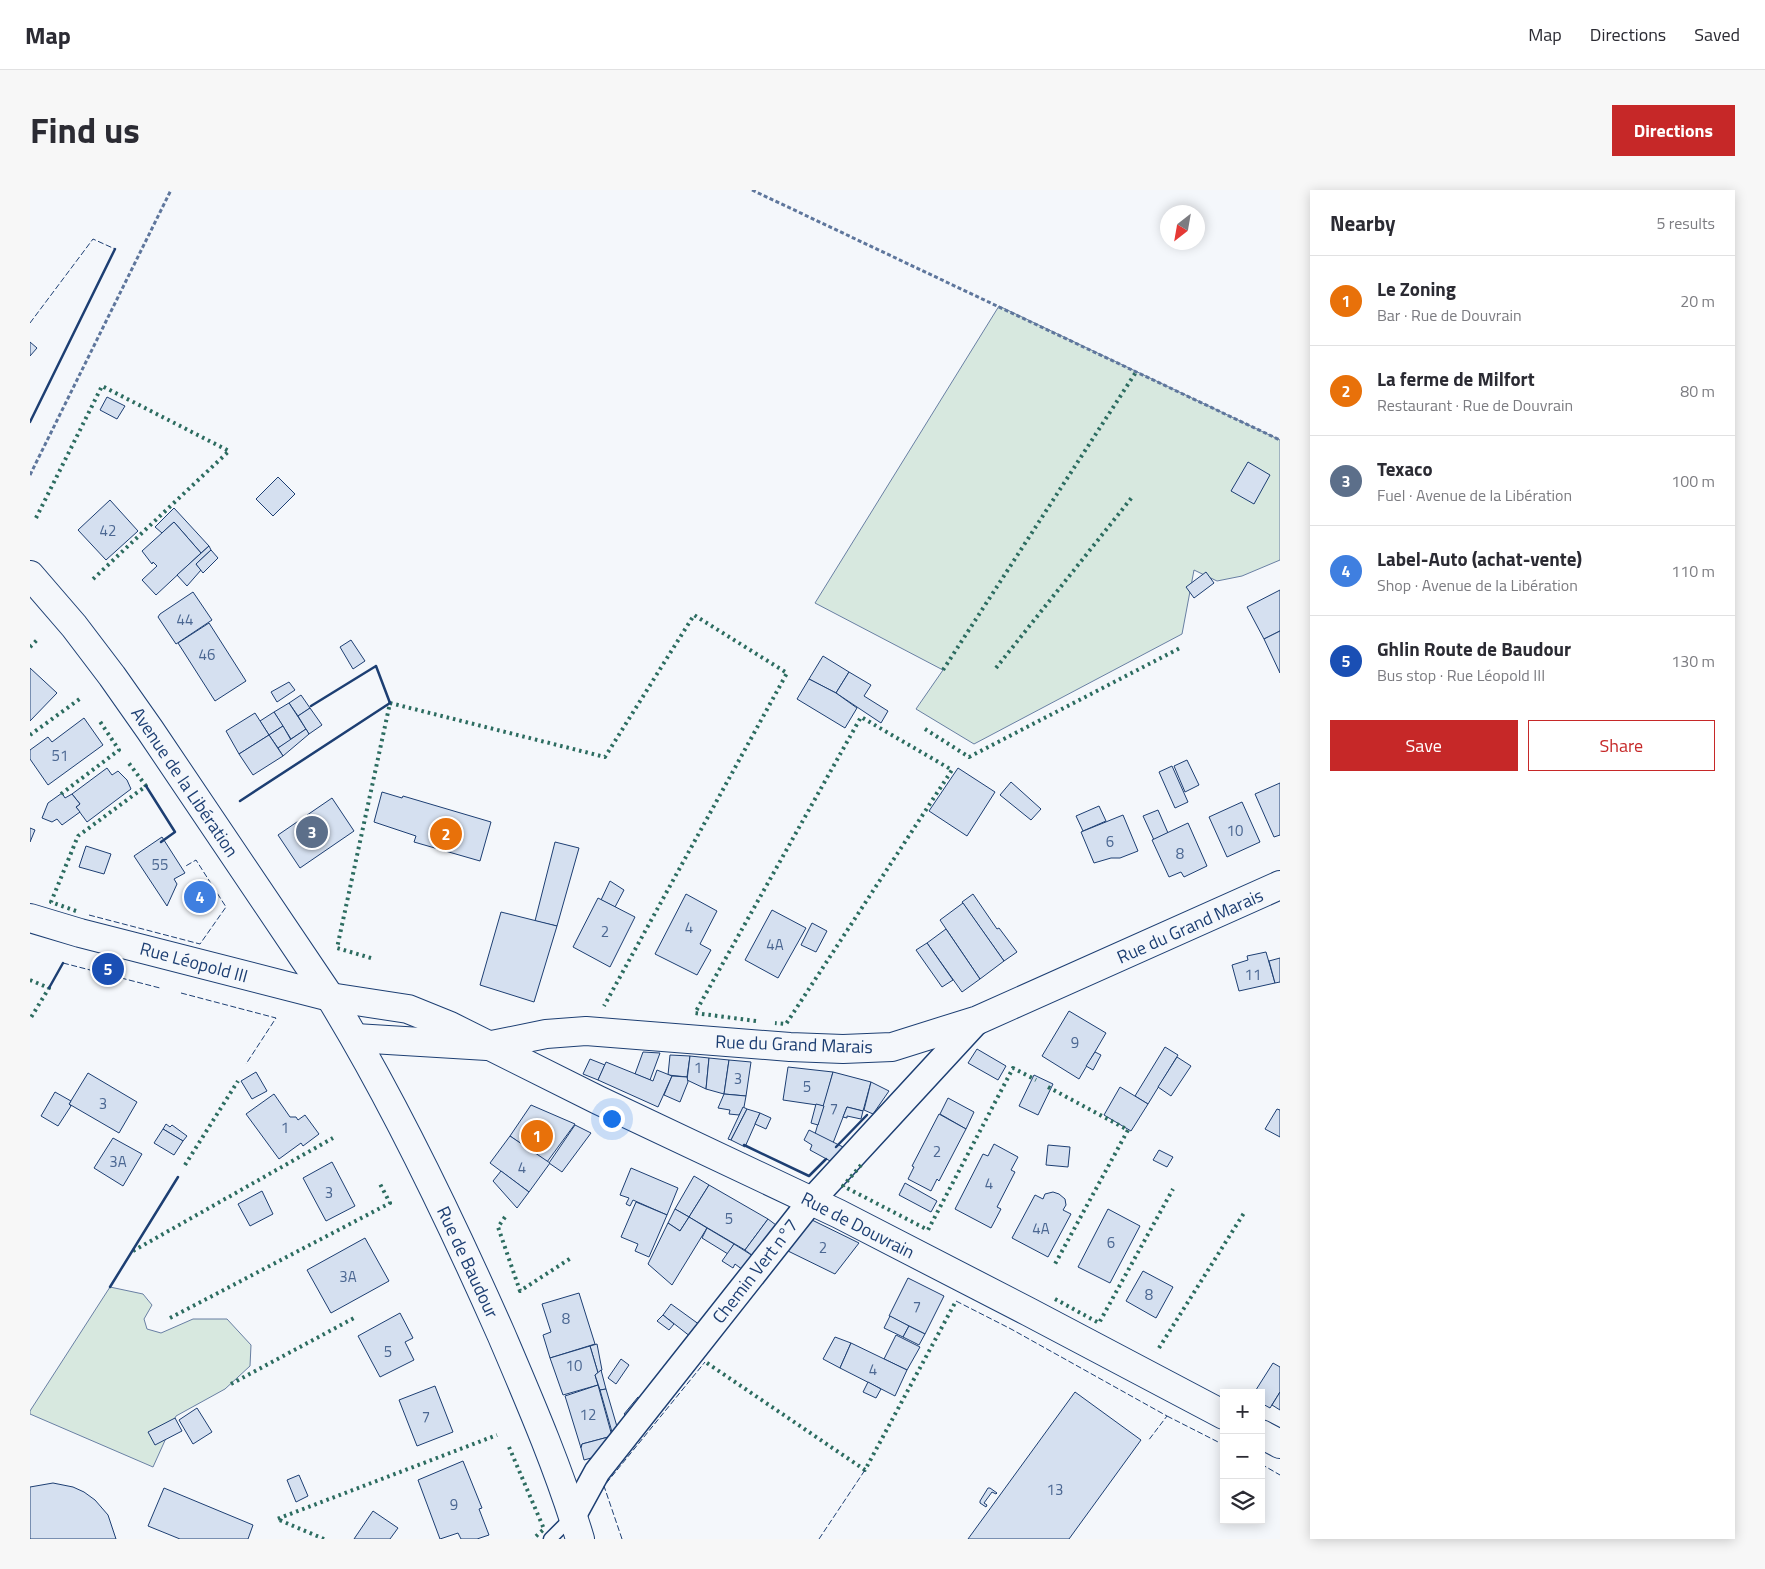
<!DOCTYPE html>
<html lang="en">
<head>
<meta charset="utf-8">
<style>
	:root { --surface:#fff; --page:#f7f7f7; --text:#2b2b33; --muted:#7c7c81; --line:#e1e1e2; --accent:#c62828 }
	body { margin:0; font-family:"Titillium Web",sans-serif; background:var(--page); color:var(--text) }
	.controls { position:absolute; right:15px; bottom:15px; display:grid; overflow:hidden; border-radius:0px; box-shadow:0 2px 12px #0003 }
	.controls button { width:45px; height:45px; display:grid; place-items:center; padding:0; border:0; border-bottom:1px solid var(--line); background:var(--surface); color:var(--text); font:25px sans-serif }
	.compass { position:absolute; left:1130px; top:15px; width:45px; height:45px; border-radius:50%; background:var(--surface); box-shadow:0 2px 12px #0003; rotate:211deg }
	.you { position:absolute; left:581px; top:928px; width:18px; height:18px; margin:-12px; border:4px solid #fff; border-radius:50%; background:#1a73e8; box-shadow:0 0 0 8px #1a73e833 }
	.badge { display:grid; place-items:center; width:32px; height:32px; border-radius:50%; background:var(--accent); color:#fff; font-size:16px; font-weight:700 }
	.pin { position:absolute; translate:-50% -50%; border:2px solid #fff; box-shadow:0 1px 5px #0006 }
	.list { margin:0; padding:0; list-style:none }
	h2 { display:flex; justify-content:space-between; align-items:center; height:65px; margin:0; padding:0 20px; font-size:21px }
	h2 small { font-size:16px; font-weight:400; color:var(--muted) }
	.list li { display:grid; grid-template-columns:32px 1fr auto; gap:15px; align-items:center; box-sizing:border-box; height:90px; padding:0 20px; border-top:1px solid var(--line) }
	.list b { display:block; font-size:19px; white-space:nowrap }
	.list p { margin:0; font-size:16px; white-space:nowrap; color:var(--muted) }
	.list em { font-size:16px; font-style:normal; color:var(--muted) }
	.actions { display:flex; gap:10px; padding:15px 20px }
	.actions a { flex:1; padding:11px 0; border:1px solid var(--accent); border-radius:0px; text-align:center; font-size:18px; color:var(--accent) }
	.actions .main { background:var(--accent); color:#fff }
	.icon { flex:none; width:28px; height:28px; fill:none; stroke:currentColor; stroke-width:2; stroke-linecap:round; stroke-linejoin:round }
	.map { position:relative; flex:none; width:1250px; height:1349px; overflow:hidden; border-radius:0px }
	header { display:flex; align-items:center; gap:30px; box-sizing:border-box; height:70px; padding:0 25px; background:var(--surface); border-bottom:1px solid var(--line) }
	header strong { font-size:24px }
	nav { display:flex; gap:28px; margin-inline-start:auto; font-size:18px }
	.intro { display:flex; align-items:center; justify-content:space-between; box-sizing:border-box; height:120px; padding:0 30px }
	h1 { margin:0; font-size:35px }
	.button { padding:12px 22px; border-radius:0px; background:var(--accent); color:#fff; font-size:18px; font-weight:700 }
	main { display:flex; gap:30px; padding:0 30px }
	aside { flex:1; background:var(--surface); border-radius:0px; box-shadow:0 2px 12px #0003 }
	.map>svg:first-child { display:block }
</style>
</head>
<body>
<header>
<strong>Map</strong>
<nav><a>Map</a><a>Directions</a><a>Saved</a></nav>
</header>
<div class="intro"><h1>Find us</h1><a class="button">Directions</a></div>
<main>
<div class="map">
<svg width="1250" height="1349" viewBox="0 0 1250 1349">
	<rect width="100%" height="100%" fill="#f4f7fb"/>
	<g fill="#d7e8df" stroke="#687fa3">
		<polygon points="969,116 1250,250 1250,370 1212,386 1187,391 1164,380 1152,444 944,554 886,519 913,480 785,413"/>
		<polygon points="80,1097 113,1104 122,1115 114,1129 117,1139 131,1143 163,1129 197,1129 221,1155 220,1176 195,1199 146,1226 123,1277 0,1224 0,1221"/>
	</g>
	<g fill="#d5e0f0" stroke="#1d3f73">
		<polygon points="0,152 7,158 0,166"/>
		<polygon points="77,207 95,216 87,229 70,220"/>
		<polygon points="1218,272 1240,285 1224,314 1201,301"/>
		<polygon points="248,287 265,304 243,326 226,309"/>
		<polygon points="80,310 108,341 76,370 48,340"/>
		<polygon points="144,318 179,356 171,363 144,332 132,343 125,337"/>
		<polygon points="144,332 171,363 126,405 112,390 127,376 123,372 122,374 112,361"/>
		<polygon points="179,356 181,360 166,374 171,380 157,396 147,385"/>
		<polygon points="181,360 188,368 173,383 166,374"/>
		<polygon points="1176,382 1184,393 1164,408 1156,397"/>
		<polygon points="1250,400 1250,441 1234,449 1217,417"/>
		<polygon points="163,402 182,430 146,454 128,427 130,424"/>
		<polygon points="179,433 216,491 185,511 148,453"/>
		<polygon points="1250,441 1250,483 1234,449"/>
		<polygon points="321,450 335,471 323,479 310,457"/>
		<polygon points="793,466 819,482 806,503 779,489"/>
		<polygon points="0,478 27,503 0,531"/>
		<polygon points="819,482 841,495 834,506 858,521 851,533 806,503"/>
		<polygon points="779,489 806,503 827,518 815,538 767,509"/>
		<polygon points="259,492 265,500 247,512 241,502"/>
		<polygon points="271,505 280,518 268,526 259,513"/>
		<polygon points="259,513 276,539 261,549 244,522"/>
		<polygon points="280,518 292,535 279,544 268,526"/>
		<polygon points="244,522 253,536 239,545 230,531"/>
		<polygon points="225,523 239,545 209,564 196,541"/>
		<polygon points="54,528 73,555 18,595 0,569 0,560 18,547 22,552"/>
		<polygon points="253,536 261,550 248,558 239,545"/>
		<polygon points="276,539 279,544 253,566 248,558"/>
		<polygon points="239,545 253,566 223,585 209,564"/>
		<polygon points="1157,570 1169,595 1155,602 1144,576"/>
		<polygon points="1142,576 1158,612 1145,618 1129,582"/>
		<polygon points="77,578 82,585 88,581 97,590 101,599 57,632 46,617 50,614 42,604"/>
		<polygon points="928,578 965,602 937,646 899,621"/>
		<polygon points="981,592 1011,619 1001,630 970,605"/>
		<polygon points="1250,593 1250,645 1244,647 1225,604"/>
		<polygon points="352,602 372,608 373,606 461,632 450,671 384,652 386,646 344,632"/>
		<polygon points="32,603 35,608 42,604 50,614 46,617 50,622 32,635 27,629 22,632 12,628 18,613"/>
		<polygon points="302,608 324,641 270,678 248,645"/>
		<polygon points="1212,612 1230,652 1197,667 1179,627"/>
		<polygon points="1069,616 1076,631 1053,641 1046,626"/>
		<polygon points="1128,620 1138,643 1124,650 1113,626"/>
		<polygon points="1093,625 1108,661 1090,668 1081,668 1064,673 1051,642"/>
		<polygon points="1158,633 1177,676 1154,687 1151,682 1139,687 1122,650"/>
		<polygon points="0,638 5,640 0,652"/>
		<polygon points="132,647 155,683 144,689 147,694 137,716 104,666"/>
		<polygon points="525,652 549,658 527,736 505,731"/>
		<polygon points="56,656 81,664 74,684 49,677"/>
		<polygon points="580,691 594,700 585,717 571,710"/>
		<polygon points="656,704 687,721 670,754 681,760 667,785 625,764"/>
		<polygon points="943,704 967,739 969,738 987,762 974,771 932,712"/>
		<polygon points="568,708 605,727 580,777 543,757"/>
		<polygon points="933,713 974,771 950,789 910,730"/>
		<polygon points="742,720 776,738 748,788 715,770"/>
		<polygon points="471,722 527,736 504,812 450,795"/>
		<polygon points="782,733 797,741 786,762 771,755"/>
		<polygon points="916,739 950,789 932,802 897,753"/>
		<polygon points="897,753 923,790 912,797 886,760"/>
		<polygon points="1236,762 1245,793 1209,801 1202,775 1218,770 1217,766"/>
		<polygon points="1250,768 1250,792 1245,793 1239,771"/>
		<polygon points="1039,821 1076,843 1049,889 1012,866"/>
		<polygon points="1135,857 1148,865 1118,914 1105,906"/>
		<polygon points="947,859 976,876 968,890 938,873"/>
		<polygon points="613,862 630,863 620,890 605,884"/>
		<polygon points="1065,862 1071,865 1063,880 1056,876"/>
		<polygon points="640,865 660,866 657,887 638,885"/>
		<polygon points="660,866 679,868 676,899 657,890"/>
		<polygon points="1147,867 1161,876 1141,906 1128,897"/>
		<polygon points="679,868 699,870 694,904 676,899"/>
		<polygon points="560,869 575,875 568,890 553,884"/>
		<polygon points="699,870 721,872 716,906 694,904"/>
		<polygon points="576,872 623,891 627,880 642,886 628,917 568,890"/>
		<polygon points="758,877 803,882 794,916 753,910"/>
		<polygon points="226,882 237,901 222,909 211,891"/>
		<polygon points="803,882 841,892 833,921 817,917 803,953 785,944"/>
		<polygon points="58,883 107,912 89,943 39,914"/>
		<polygon points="1004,885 1023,894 1008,925 989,916"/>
		<polygon points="642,886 657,887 658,892 650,912 634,905"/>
		<polygon points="841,892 859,901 843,924 834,920"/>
		<polygon points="1090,897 1118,914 1101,941 1074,925"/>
		<polygon points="25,902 41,911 39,914 41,916 28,936 11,926"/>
		<polygon points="244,904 260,927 266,927 268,930 275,925 289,944 273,956 271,953 249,969 216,924"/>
		<polygon points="694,904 716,906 714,917 709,925 699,924 700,920 688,918"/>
		<polygon points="918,908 944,922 936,939 910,924"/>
		<polygon points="786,914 794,916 788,935 781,933"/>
		<polygon points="501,915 545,934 517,972 480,946"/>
		<polygon points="713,917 717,919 701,950 698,949"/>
		<polygon points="817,917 833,921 831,929 817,926 817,928 813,927"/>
		<polygon points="717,919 730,923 715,957 701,950"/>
		<polygon points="1247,919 1250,920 1250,947 1235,939"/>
		<polygon points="730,923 741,928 736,939 725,934"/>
		<polygon points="909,924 936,939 909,991 907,989 901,1001 878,989 884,977 882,976"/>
		<polygon points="136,934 140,937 142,935 157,946 153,951 133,939"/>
		<polygon points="545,935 561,943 532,982 519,973"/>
		<polygon points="133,939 153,951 144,965 124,953"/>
		<polygon points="779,940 813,957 802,972 780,960 782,955 774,950"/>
		<polygon points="480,946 520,973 499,1002 460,973"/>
		<polygon points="83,948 112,964 93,996 64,978"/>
		<polygon points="964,954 988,967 981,980 985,982 967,1017 971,1019 961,1038 925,1019 953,964 958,966"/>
		<polygon points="1018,955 1040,957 1038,977 1016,975"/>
		<polygon points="1129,960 1143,967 1137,977 1123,970"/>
		<polygon points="302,972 325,1016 296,1031 273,988"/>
		<polygon points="601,978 648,998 637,1025 603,1010 600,1016 596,1014 599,1008 590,1005"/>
		<polygon points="471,981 499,1002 487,1018 463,991"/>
		<polygon points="664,986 679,995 659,1027 645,1019"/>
		<polygon points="875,993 907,1011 901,1022 869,1005"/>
		<polygon points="679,995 738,1029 715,1060 659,1027"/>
		<polygon points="232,1001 243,1024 220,1036 208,1014"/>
		<polygon points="1023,1002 1029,1004 1035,1009 1036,1015 1033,1020 1041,1024 1018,1067 982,1048 1005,1005 1013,1009 1015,1004"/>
		<polygon points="606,1012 637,1025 619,1067 605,1061 608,1054 591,1047"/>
		<polygon points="645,1019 659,1027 650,1041 638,1033"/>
		<polygon points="1078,1019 1110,1036 1080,1093 1048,1077"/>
		<polygon points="659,1027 677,1038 642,1095 618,1074 638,1033 650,1041"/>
		<polygon points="738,1029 746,1035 723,1066 715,1060"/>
		<polygon points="782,1030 829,1053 805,1084 758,1061"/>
		<polygon points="677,1038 704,1054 698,1064 672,1048"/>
		<polygon points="335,1048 359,1091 301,1123 277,1080"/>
		<polygon points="704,1054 723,1066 713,1080 705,1074 703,1078 692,1071"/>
		<polygon points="1113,1081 1143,1097 1126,1128 1096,1111"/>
		<polygon points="878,1088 914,1106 895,1144 859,1126"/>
		<polygon points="549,1103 565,1154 520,1168 513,1145 521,1142 512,1114"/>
		<polygon points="641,1114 670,1135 661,1147 633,1125"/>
		<polygon points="370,1123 383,1148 375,1152 384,1170 350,1187 328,1146"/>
		<polygon points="633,1125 644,1134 639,1140 627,1131"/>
		<polygon points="860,1126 879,1136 873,1147 854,1138"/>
		<polygon points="879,1136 895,1144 889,1155 873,1147"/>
		<polygon points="866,1145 890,1157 877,1180 854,1169"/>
		<polygon points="805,1147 821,1153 810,1178 793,1169"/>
		<polygon points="821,1153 877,1180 865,1206 810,1178"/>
		<polygon points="567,1154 572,1180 568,1183 560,1156"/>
		<polygon points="560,1156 568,1183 565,1185 568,1195 533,1205 520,1168"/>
		<polygon points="591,1169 599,1175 586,1194 578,1188"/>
		<polygon points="1243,1173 1250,1177 1250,1202 1240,1218 1231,1213 1231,1203 1224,1203"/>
		<polygon points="571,1180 576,1199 570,1200 565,1185"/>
		<polygon points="838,1192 851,1199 846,1208 833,1202"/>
		<polygon points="568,1195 582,1246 552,1254 551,1258 535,1206"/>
		<polygon points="405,1196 423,1242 387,1256 369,1210"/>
		<polygon points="576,1199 588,1240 582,1242 570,1200"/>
		<polygon points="1045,1202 1111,1250 1039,1349 938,1349"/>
		<polygon points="1250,1202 1250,1220 1242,1215"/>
		<polygon points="608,1207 612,1210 599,1228 594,1224"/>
		<polygon points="167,1218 182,1242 163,1254 149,1230"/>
		<polygon points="145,1228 152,1241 125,1255 118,1242"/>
		<polygon points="582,1246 572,1265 554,1270 551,1258 552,1254"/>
		<polygon points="433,1271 452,1318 449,1319 459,1345 447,1349 431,1349 428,1343 410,1349 388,1290"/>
		<polygon points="269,1285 278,1306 266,1312 257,1290"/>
		<polygon points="23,1293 43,1297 54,1302 65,1310 78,1325 86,1349 0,1349 0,1297"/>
		<polygon points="134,1298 223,1335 218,1349 150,1349 118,1336"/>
		<polygon points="958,1298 960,1298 967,1303 966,1304 962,1302 954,1313 957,1315 956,1317 950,1313 950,1311"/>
		<polygon points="343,1321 368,1338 360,1349 324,1349"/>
	</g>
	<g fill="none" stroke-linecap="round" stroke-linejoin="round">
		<defs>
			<polyline id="lane" points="520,1349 543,1326"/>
			<polyline id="street" points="543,1326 567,1282 781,1011 948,830"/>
			<g id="secondary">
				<polyline points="0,728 50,743 300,807 378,819 420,836 568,910 809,1024 999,1122 1194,1225"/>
				<polyline points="325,848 457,856 516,844 556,841 760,857 813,859 862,857 948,830 1250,695"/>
				<polyline points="1231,1244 1250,1254"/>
			</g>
			<path id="primary" d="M 0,385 L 44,436 L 82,486 L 120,540 L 300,807 C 365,913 421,1031 471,1144 C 500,1212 529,1279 550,1349"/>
		</defs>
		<use href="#lane" stroke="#1d3f73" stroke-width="15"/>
		<use href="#street" stroke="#1d3f73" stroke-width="28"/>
		<use href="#secondary" stroke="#1d3f73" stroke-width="30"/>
		<use href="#primary" stroke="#1d3f73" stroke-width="30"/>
		<g stroke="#5e769c" stroke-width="3" stroke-dasharray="4 2.5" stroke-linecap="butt">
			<polyline points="722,0 1250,250"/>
			<polyline points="0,285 141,0"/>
		</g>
		<use href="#lane" stroke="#f4f7fb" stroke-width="12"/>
		<use href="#street" stroke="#f4f7fb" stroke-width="25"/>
		<use href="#secondary" stroke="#f4f7fb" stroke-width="28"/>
		<use href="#primary" stroke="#f4f7fb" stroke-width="28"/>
		<g stroke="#2c6c60" stroke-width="4" stroke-dasharray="2.5 4" stroke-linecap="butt">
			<polyline points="6,328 72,196 199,261 61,391"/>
			<polyline points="0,457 9,448"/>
			<polyline points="966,478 1103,306"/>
			<polyline points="913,480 1106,182 1108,183"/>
			<polyline points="895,539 939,567 1150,458"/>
			<polyline points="0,545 51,508"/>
			<polyline points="31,604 89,560 69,530"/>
			<polyline points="46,721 21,712 48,646 116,596 98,572"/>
			<polyline points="341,768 307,758 360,513 575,567 664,425 757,483 574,816"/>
			<polyline points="0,790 19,798 0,829"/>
			<polyline points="726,831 665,823 831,527 922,580 756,834 745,833"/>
			<polyline points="1018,897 1098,940 1025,1074"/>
			<polyline points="155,975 208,891"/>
			<polyline points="831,975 813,996 898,1040 983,878 1006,890"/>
			<polyline points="475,1027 468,1037 490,1101 541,1068"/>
			<polyline points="103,1061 303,948"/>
			<polyline points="1025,1109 1069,1133 1143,999"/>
			<polyline points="140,1128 360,1013 349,992"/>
			<polyline points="1129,1158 1214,1023"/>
			<polyline points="677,1173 835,1280 926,1111"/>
			<polyline points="201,1194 324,1128"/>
			<polyline points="479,1257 514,1339 503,1349"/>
			<polyline points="294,1349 247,1329 467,1245"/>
		</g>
		<g stroke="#1d3f73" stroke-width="1" stroke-dasharray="6 2.5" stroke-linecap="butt">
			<polyline points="0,133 63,49 85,59"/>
			<polyline points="59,725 170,754 196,717 166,670 154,677"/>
			<polyline points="33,773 130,798"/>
			<polyline points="151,803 246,828 216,874"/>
			<polyline points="926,1111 981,1139 1137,1226 1118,1251"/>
			<polyline points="1137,1226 1194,1255"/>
			<polyline points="1231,1274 1250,1285"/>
			<polyline points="592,1349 574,1296 675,1172"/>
			<polyline points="789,1349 835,1280"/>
		</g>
		<g stroke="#1d3f73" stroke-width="2.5">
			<polyline points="0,232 85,59"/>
			<polyline points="116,596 145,642 131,652"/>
			<polyline points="210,611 360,513 346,476 281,516"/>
			<polyline points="19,798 33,773"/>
			<polyline points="714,955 779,986 796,969"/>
			<polyline points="806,957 837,925"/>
			<polyline points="80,1097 148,987"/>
		</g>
	</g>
	<g text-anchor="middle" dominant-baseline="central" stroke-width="4" stroke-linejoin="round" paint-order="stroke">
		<g font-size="15" fill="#4b6792">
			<text x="78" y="340">42</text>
			<text x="155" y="429">44</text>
			<text x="177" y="464">46</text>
			<text x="30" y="565">51</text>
			<text x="1205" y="640">10</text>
			<text x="1080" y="651">6</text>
			<text x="1150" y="663">8</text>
			<text x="130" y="674">55</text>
			<text x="659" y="737">4</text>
			<text x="575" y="741">2</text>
			<text x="745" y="754">4A</text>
			<text x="1223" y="784">11</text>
			<text x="1045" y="852">9</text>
			<text x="668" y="877">1</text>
			<text x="708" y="888">3</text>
			<text x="777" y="896">5</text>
			<text x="73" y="913">3</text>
			<text x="804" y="918">7</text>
			<text x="255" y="937">1</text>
			<text x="907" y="961">2</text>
			<text x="88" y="971">3A</text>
			<text x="492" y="977">4</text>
			<text x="959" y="993">4</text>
			<text x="299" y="1002">3</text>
			<text x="699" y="1028">5</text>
			<text x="1011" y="1038">4A</text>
			<text x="1081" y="1052">6</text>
			<text x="793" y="1057">2</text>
			<text x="318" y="1086">3A</text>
			<text x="1119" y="1104">8</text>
			<text x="887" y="1116">7</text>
			<text x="536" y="1128">8</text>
			<text x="358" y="1161">5</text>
			<text x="544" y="1175">10</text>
			<text x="843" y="1179">4</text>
			<text x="558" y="1224">12</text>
			<text x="396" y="1226">7</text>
			<text x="1025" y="1299">13</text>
			<text x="424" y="1314">9</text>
		</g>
		<g font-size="18" fill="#1d3f73" stroke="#f4f7fb">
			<text transform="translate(155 592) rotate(56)">Avenue de la Libération</text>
			<text transform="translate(1160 736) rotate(-24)">Rue du Grand Marais</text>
			<text transform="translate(164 772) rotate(15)">Rue Léopold III</text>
			<text transform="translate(764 854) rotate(2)">Rue du Grand Marais</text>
			<text transform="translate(828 1035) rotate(27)">Rue de Douvrain</text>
			<text transform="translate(438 1072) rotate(65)">Rue de Baudour</text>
			<text transform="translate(725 1081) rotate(-52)">Chemin Vert n°7</text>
		</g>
	</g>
</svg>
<div class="controls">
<button>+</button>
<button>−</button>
<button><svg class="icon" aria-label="layers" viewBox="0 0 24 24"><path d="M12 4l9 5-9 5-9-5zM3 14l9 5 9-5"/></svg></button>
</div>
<svg class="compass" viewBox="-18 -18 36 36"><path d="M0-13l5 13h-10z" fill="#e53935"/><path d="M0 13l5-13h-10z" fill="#7c7c81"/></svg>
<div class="you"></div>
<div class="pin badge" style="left:507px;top:946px;background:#e8710a">1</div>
<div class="pin badge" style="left:416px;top:644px;background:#e8710a">2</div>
<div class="pin badge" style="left:282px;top:642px;background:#5c6f8a">3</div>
<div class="pin badge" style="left:170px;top:707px;background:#3f7fe0">4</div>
<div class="pin badge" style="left:78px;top:779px;background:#1a4fb4">5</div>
</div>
<aside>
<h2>Nearby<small>5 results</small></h2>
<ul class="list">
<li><span class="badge" style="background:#e8710a">1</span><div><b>Le Zoning</b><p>Bar · Rue de Douvrain</p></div><em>20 m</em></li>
<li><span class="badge" style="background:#e8710a">2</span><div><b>La ferme de Milfort</b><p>Restaurant · Rue de Douvrain</p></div><em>80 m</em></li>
<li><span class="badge" style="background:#5c6f8a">3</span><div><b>Texaco</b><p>Fuel · Avenue de la Libération</p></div><em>100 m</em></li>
<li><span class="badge" style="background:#3f7fe0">4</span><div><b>Label-Auto (achat-vente)</b><p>Shop · Avenue de la Libération</p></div><em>110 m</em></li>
<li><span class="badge" style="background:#1a4fb4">5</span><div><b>Ghlin Route de Baudour</b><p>Bus stop · Rue Léopold III</p></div><em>130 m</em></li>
</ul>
<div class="actions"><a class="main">Save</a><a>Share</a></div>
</aside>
</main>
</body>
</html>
